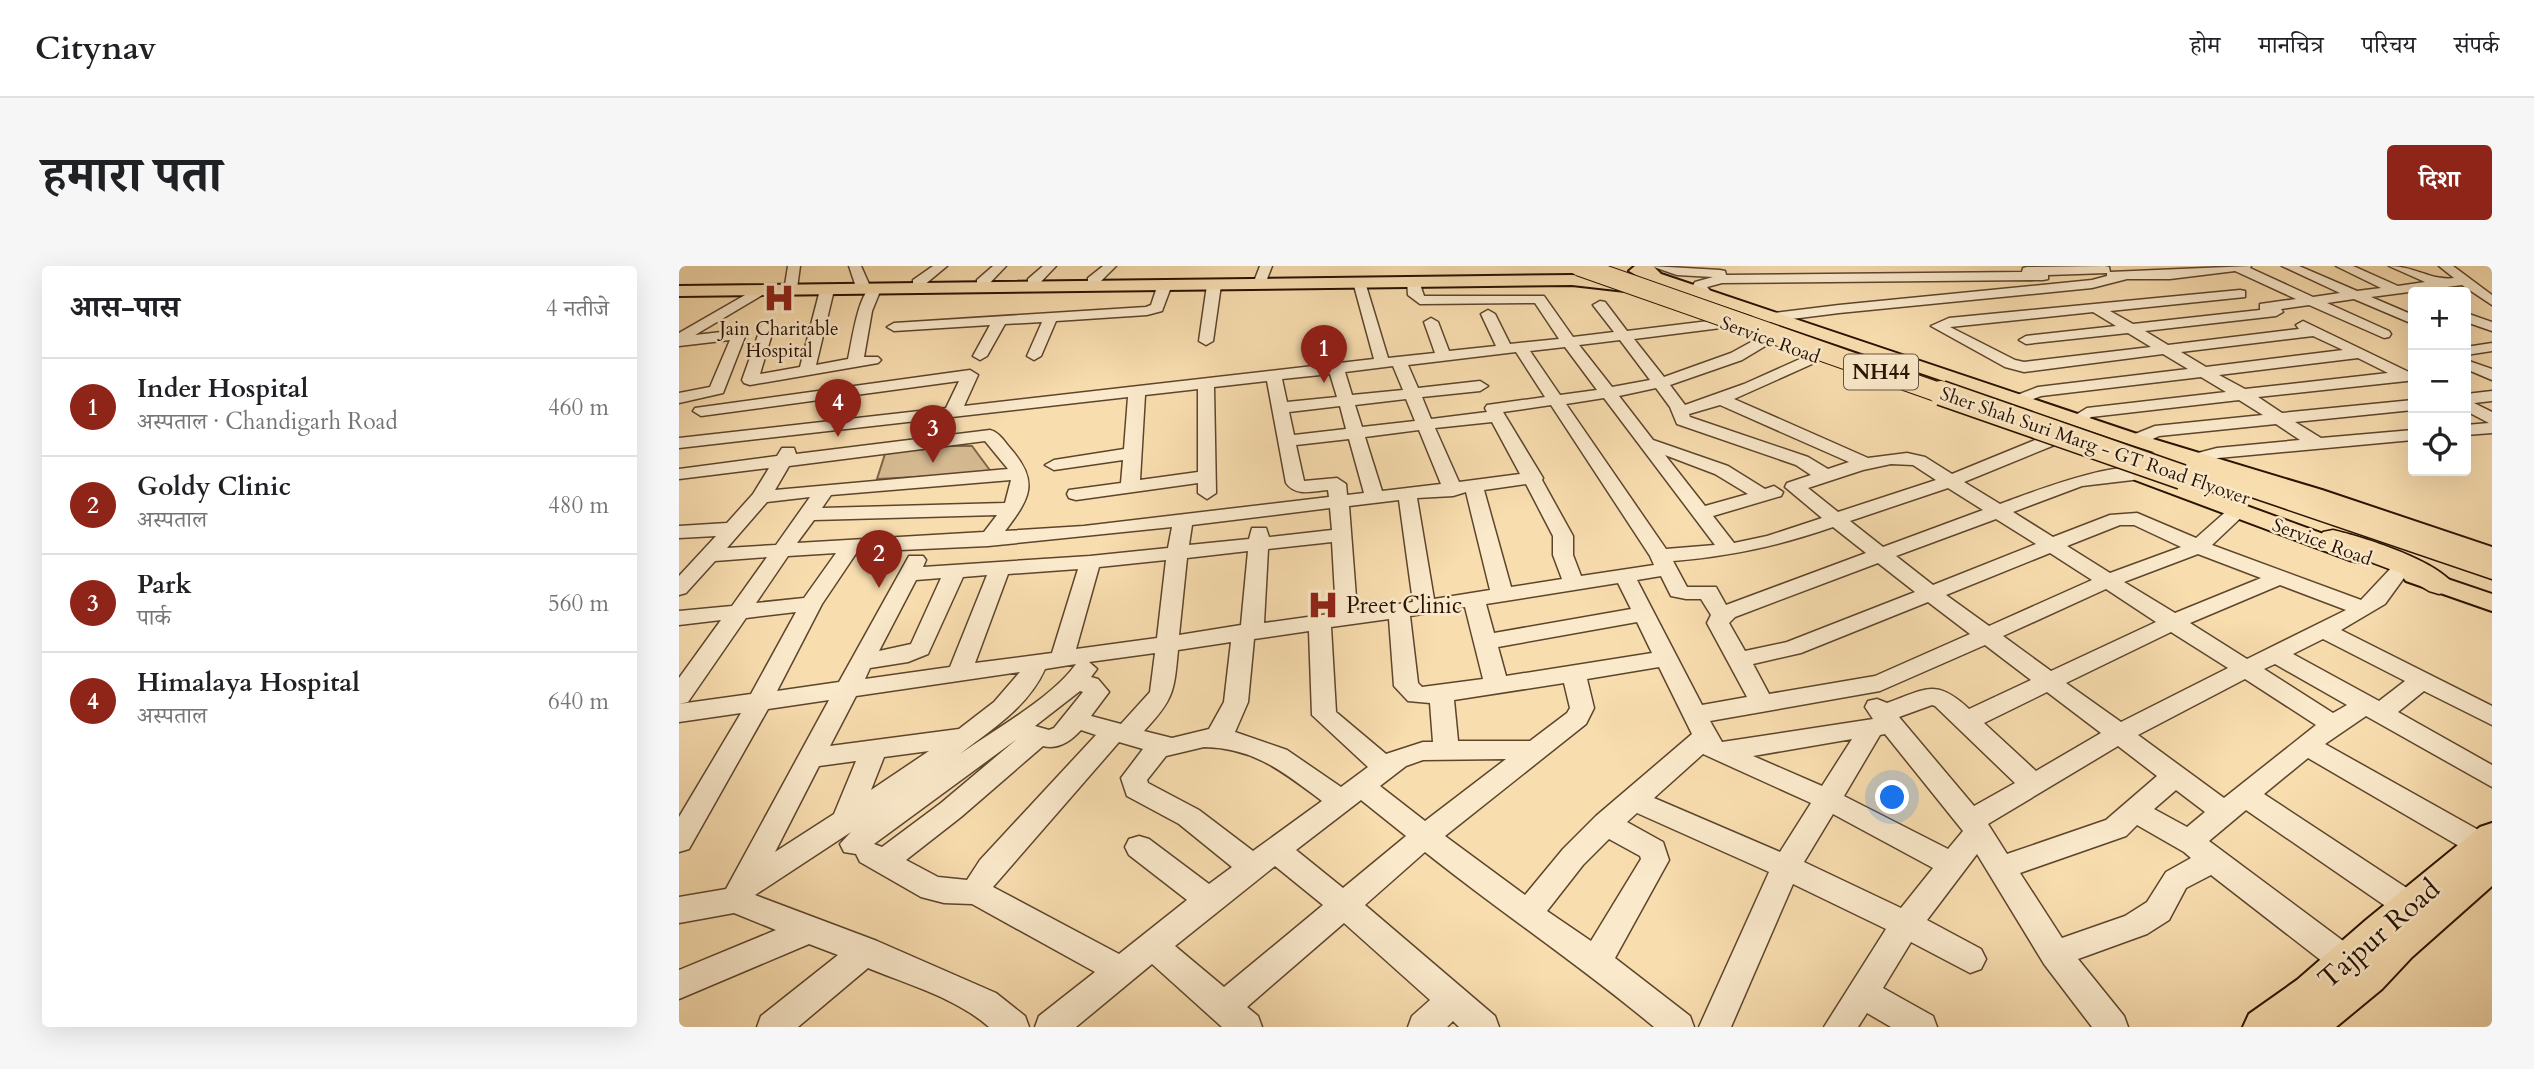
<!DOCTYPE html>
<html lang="hi">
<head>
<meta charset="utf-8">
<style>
	:root { --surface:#fff; --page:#f6f6f6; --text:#202124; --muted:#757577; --line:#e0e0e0; --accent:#8f2418 }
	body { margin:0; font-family:Cardo,"Noto Serif Devanagari",serif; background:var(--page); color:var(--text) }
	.controls { position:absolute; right:21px; top:21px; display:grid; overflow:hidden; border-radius:7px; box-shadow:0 7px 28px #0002 }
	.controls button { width:63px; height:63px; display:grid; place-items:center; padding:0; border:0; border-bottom:2px solid var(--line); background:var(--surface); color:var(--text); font:35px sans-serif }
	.you { position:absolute; left:1214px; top:532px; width:24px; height:24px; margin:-18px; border:5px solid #fff; border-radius:50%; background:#1a73e8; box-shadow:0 0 0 10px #1a73e833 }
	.badge { display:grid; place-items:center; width:46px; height:46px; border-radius:50%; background:var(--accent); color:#fff; font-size:23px; font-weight:700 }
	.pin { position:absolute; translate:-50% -58px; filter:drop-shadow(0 2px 4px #0008) }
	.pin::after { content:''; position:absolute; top:37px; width:24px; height:21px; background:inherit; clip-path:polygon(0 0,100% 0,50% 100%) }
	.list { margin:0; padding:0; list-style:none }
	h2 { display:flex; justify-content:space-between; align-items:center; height:91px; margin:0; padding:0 28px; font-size:30px }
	h2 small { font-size:23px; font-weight:400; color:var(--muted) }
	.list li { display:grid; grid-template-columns:46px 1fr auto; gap:21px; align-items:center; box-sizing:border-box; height:98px; padding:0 28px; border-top:2px solid var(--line) }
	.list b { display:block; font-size:26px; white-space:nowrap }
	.list p { margin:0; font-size:23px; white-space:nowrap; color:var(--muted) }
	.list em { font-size:23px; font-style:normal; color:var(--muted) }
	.icon { flex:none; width:38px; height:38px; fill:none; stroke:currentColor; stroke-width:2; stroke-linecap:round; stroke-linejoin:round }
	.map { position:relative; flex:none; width:1813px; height:761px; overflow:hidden; border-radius:7px }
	header { display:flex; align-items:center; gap:42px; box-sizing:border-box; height:98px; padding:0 35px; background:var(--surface); border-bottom:2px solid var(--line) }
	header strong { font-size:33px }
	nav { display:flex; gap:38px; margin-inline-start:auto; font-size:24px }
	.intro { display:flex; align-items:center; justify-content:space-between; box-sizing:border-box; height:168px; padding:0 42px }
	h1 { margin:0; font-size:49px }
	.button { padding:18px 32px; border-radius:7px; background:var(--accent); color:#fff; font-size:24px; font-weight:700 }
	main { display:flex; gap:42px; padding:0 42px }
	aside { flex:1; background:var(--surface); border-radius:7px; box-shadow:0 7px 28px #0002 }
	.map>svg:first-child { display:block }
</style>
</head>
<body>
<header>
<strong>Citynav</strong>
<nav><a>होम</a><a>मानचित्र</a><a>परिचय</a><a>संपर्क</a></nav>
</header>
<div class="intro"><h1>हमारा पता</h1><a class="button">दिशा</a></div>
<main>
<aside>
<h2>आस-पास<small>4 नतीजे</small></h2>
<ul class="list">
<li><span class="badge">1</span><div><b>Inder Hospital</b><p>अस्पताल · Chandigarh Road</p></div><em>460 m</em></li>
<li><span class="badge">2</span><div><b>Goldy Clinic</b><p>अस्पताल</p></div><em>480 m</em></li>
<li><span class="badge">3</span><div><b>Park</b><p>पार्क</p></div><em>560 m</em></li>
<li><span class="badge">4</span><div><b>Himalaya Hospital</b><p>अस्पताल</p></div><em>640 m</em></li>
</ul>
</aside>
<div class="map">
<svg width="1813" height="761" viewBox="0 0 1813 761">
	<rect width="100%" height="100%" fill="#f8ddaf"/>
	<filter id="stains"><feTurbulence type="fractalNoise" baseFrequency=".00286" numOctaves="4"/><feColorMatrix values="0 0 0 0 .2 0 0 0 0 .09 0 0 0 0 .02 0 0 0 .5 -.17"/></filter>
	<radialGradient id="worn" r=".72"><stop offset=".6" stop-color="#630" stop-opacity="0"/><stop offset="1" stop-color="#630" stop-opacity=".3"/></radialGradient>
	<polygon fill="#d5ba91" stroke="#7f6649" stroke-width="2" points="257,180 293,180 313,207 198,213 206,188"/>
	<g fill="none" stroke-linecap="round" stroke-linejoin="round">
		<defs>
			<g id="minor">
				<polygon points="109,0 121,0 118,22 108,22 106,19"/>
				<polygon points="170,0 182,0 190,18 184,26 179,27 172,23 176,18"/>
				<polygon points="254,0 268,0 244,20 234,20 234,14"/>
				<polygon points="314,0 327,0 308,20 298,20 298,14"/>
				<polygon points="364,0 377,0 359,19 349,19 349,13"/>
				<polygon points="424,0 437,0 419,18 409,18 409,12"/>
				<polygon points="581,0 593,0 588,13 582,17 576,13"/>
				<path d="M 972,0 L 1041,4 L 1046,5 L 1047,9 L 1343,6 L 1344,2 L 1348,1 L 1426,0 L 1430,1 L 1431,6 L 1572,0 L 1571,2 L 1634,31 L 1661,27 L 1603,0 L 1620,0 L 1678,25 L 1702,22 L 1657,0 L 1674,0 L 1719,20 L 1746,16 L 1710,0 C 1736,0 1752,15 1775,12 L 1760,0 L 1774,0 L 1813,29 L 1813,39 L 1783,19 L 1692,31 L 1734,49 L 1734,58 L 1675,33 L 1648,37 L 1710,65 L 1712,68 L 1710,71 L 1705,72 L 1630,39 L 1602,43 L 1604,46 L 1597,50 L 1466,65 L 1489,79 L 1620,63 L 1617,59 L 1624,55 L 1734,108 L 1733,113 L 1728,115 L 1579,131 L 1603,147 L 1734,134 L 1734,144 L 1616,156 L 1642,172 L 1734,164 L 1734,174 L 1539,192 L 1517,198 L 1508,193 L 1511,189 L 1538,182 L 1621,174 L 1597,158 L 1480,170 L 1463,178 L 1451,178 L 1448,174 L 1451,170 L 1476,160 L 1584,149 L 1560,134 L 1412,151 L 1404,157 L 1392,157 L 1390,153 L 1408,142 L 1547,126 L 1522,111 L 1362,130 L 1339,139 L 1331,134 L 1333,131 L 1359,121 L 1509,103 L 1484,88 L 1345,106 L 1326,101 L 1252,60 L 1270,52 L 1561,24 L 1566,25 L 1566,31 L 1431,45 L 1454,58 L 1581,44 L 1581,38 L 1617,33 L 1556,5 L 1491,13 L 1448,13 L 1413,22 L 1160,47 L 955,73 L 985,111 L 1052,87 L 1083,70 L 1093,70 L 1095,73 L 1093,76 L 1063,94 L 991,119 L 1006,139 L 1065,118 L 1132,88 L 1142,88 L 1144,91 L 1142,94 L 1055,133 L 1189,192 L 1228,187 L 1246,191 L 1273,208 L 1366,170 L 1378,170 L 1381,174 L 1378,178 L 1285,216 L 1321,238 C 1346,229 1453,186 1471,208 L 1462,213 L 1403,220 L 1334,246 L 1374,271 L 1431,249 L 1458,247 L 1517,272 L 1552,241 L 1559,239 L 1569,245 L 1533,279 L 1682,334 L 1713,301 L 1727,301 L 1730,305 L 1706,338 L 1662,364 L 1813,440 L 1813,459 L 1745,425 L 1719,446 L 1813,499 L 1813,521 L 1687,450 L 1646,478 L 1812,571 L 1812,587 L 1802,590 L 1792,587 L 1629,492 L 1585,528 L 1743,632 L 1747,641 L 1743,650 L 1732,654 L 1721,650 L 1567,544 L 1530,575 L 1679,686 L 1684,696 L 1679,706 L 1668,710 L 1657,706 L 1532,609 L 1507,622 L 1490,654 L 1468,668 L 1399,693 L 1445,750 L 1449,761 L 1413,761 L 1365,698 L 1298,588 L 1248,654 L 1302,683 L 1307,693 L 1302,703 L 1291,707 L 1232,676 L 1204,722 L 1254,750 L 1258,761 L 1212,761 L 1188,747 L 1179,761 L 1145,761 L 1207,663 L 1114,618 L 1052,761 L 1020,761 L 1090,606 L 958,547 L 948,556 L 984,576 L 990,594 L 936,692 L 1011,750 L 1015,761 L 975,761 C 901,699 821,646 746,586 L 686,639 L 816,750 L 820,761 L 780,761 L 774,755 L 768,761 L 729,761 L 733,750 L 751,734 L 665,657 L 568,741 L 579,750 L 583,761 L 543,761 L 473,698 L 397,761 L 356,761 L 360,750 L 416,706 L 293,638 L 265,637 L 242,631 L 181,596 L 177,588 L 165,586 L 161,578 L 172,566 L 76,629 L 198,675 L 317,727 L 346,750 L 350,761 L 310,761 C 277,732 230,719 189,702 L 119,761 L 78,761 L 82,750 L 159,689 L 130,678 L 0,733 L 0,704 L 97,664 L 55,647 L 0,657 L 0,631 L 47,623 L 150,434 L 89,443 L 10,583 L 0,586 L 0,551 L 62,447 L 0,456 L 0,438 L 72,428 L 117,346 L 67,352 L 9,436 L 0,438 L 0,412 L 42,354 L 0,359 L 0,345 L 53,340 L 88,291 L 36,295 L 7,327 L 0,329 L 0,310 L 37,270 L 0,272 L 0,260 L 48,257 L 74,228 L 90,202 L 0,213 L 0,203 L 98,190 L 103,182 L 115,182 L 117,188 L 311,164 C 320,166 325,175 331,182 C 361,216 351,232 326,265 L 405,260 L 650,231 L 649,224 C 634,225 617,231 607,217 L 588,115 L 535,121 L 537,227 L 528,233 L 519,227 L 519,217 L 397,234 L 390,232 L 388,228 L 390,224 L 442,217 L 444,194 L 375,204 L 366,199 L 375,194 L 445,183 L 449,131 L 0,182 L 0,172 L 267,142 L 280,115 L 22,150 L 14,145 L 16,142 L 291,104 L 299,109 L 285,140 L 695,93 L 674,16 L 680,12 L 686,16 L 709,92 L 756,87 L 745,56 L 752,52 L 759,56 L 770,85 L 817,80 L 802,48 L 809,44 L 816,48 L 831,78 L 880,73 L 856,37 L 741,38 L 729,29 L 728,15 L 734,11 L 740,15 L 745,30 L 865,30 L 894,71 L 935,66 L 914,39 L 921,35 L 926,36 L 948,65 L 1160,39 L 1413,14 L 1428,10 L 1428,7 L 1369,9 L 1369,13 L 1364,14 L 1043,17 L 1028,21 L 1034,28 L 1027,32 L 1013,21 L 1016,16 L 1034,11 L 998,9 ZM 1414,46 L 1437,60 L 1347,70 L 1340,74 L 1347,78 L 1449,67 L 1472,81 L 1345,96 L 1336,94 L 1271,61 ZM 1634,70 L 1664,84 L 1527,101 L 1502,86 ZM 941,74 L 971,114 L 933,121 L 900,79 ZM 886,81 L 918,124 L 881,129 L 851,85 ZM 837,86 L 866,131 L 808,139 L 806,142 L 808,146 L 752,153 L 743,131 L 801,125 L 809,120 L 801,115 L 739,122 L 729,99 ZM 1679,92 L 1709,107 L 1566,123 L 1540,109 ZM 714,100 L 724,124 L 673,129 L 666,106 ZM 651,108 L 658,131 L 608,136 L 603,113 ZM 977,122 L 991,141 L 998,158 L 1117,199 L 1132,209 L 1108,217 L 1106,221 L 1143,252 L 1088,270 L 1055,277 L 1034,250 L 1102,230 L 1104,226 L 1095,220 L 1086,223 L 1049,200 L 974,174 L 940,130 ZM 519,123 L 519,206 L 461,214 L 466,129 ZM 925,132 L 1036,279 L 987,283 L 887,138 ZM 727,133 L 736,155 L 683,161 L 676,139 ZM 872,139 L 971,290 L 975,299 L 902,310 L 894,289 L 894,270 L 863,214 L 864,212 L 824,146 ZM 1041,139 L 1170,196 L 1149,203 L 1129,191 L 1011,151 L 1010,148 ZM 661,140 L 667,163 L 615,169 L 610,146 ZM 813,156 L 841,208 L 780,216 L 756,162 ZM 740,164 L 762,218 L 703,225 L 686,171 ZM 670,173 L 685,227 L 668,229 L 667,218 L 658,212 L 625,215 L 617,179 ZM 306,175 L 329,203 L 96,224 L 110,200 ZM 986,189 L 1036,208 L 1069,228 L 1026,240 ZM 1212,198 L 1234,199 L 1257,214 L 1159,246 L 1129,222 L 1184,204 ZM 332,214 L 326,237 L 143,242 L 152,229 ZM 847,218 L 874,270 L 874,289 L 883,313 L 832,321 L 805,224 ZM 1269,222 L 1304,244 L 1204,281 L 1171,255 ZM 787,226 L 811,324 L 755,333 L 738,232 L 774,230 ZM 131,231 L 97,279 L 48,282 L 88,236 ZM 720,234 L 734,336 L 678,344 L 670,240 ZM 651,242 L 653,264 L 590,271 L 587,262 L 573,262 L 570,273 L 510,279 L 513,259 ZM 318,249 L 305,266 L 118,277 L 135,254 ZM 1317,253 L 1357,278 L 1254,319 L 1217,290 ZM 1441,259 L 1455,259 L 1502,281 L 1431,307 L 1388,280 ZM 493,261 L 489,282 L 411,290 L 244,301 L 247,294 L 244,290 L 230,290 L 160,416 L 98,425 L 143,338 L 178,286 L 309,280 ZM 1154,261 L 1187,287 L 1047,339 L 1037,321 L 1008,321 L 994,295 C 1052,290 1099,280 1154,261 ZM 653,276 L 657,347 L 585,357 L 589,283 ZM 569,285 L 562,359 L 500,369 L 508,292 ZM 157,287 L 125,332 L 77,337 L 109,290 ZM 1371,287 L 1413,314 L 1310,360 L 1267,329 ZM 1519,288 L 1582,312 L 1496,347 L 1445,316 ZM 487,294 L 478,372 L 397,383 L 420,301 ZM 1199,297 L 1236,326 L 1108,376 L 1066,385 L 1050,357 L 1056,351 ZM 399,303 L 373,387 L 296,397 L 329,308 ZM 308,309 L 271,401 L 186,413 L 191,402 L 229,396 L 249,388 L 284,311 ZM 982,310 L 992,330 L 1007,333 L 1022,333 L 1032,349 L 1028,357 L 1068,431 L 1023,439 L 958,314 ZM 262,312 L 232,378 L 200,385 L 237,314 ZM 939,317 L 952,343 L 815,367 L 807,338 ZM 1601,319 L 1667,344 L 1568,393 L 1511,357 ZM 1427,323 L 1477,356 L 1372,405 L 1324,370 ZM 1249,336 L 1291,368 L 1196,410 L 1090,428 L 1074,398 L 1122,387 ZM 786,341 L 804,413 L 743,421 L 739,417 L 731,350 ZM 710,353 L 715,420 L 729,435 L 751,437 L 754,476 L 744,476 L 707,488 L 657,446 L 652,361 ZM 958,356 L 973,387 L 827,410 L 819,381 ZM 630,365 L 633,449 L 689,501 L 662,521 L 608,484 L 556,466 L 569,436 L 575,373 ZM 1492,366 L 1549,402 L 1442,456 L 1387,417 ZM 1644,373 L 1726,415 L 1700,435 L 1614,388 ZM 552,376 L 545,436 L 530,463 L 493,472 L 465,465 C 495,433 495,426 499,384 ZM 1306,379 L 1352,414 L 1290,443 C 1257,412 1247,423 1208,437 L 1198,433 L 1189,435 L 1186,441 L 1194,453 L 1043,476 L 1031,455 L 1201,425 ZM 476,387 L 471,426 L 442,458 L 412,450 L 430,426 L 419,413 L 412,411 L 418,403 L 410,396 ZM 397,398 C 374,431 315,464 281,488 C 313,463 349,441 366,403 ZM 1596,398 L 1668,439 L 1654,447 L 1585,403 ZM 980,401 L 1013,468 L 917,550 L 884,583 L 846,629 L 766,570 L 907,458 L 915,442 L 908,413 ZM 341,406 L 315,436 L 280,463 L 151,480 L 177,430 ZM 1566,413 L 1637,459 L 1545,532 L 1459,469 ZM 885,417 L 891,442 L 888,447 L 851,475 L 779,475 L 775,434 ZM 401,425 L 404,426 L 375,462 L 370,464 L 356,460 ZM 1368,426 L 1422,467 L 1357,505 L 1305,457 ZM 1253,439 L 1256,440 L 1336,517 L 1295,540 L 1220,451 ZM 402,464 L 417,469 L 301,594 L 288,614 L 259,611 L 227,594 L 282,551 L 364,480 C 379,484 392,475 402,464 ZM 1206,468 L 1284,565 L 1269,583 L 1165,530 L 1201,469 ZM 338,473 L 262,537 L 203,581 L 195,578 ZM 1173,473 L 1143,520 L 1074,490 ZM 440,476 L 464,483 L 442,512 L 448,530 L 500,558 L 553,601 L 530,618 L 470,573 L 460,570 L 450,573 L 446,581 L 450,589 L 508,634 L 440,688 L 314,621 ZM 1439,480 L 1478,510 L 1427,554 L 1328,588 L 1309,558 ZM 525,481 C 576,482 604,506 643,535 L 574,585 L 520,544 L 469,517 L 468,514 L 487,490 ZM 250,485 L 192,524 L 205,491 ZM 1024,488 L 1132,537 L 1101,586 L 975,532 ZM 827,493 L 746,555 L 701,520 L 727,500 L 744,494 ZM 177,495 L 155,548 L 96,586 L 140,500 ZM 1497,524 L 1526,546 L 1508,561 L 1475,543 ZM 682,534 L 727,570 L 664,622 L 617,584 ZM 1154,548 L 1254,602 L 1222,642 L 1125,596 ZM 1458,559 L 1505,586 L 1512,592 L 1487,606 L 1468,636 L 1446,650 L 1383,672 L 1341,607 L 1447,570 ZM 930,573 L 961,590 L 962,593 L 912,675 L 868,645 L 904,599 ZM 596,600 L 644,639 L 545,721 L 496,680 Z"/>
				<polygon points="535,15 542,19 534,75 527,79 520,75 528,19"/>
				<polygon points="485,17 492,21 483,45 468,49 377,55 362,90 355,94 348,90 363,56 326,58 308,90 301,94 294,90 311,59 215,65 208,61 215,57 467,41 472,39 478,21"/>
				<path d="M 195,19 L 202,23 L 193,45 L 185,91 L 199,91 L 202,94 L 199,97 L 71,119 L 65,117 L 63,114 L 83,58 L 88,57 L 95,61 L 81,108 L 121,101 L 141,24 L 148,20 L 155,24 L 137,99 L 169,93 C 173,76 179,25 195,19 Z"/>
				<polygon points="80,21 85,22 85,28 16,69 60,64 67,68 44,127 0,137 0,127 31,121 51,74 0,80 0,67"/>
				<polygon points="1787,47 1813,56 1813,65 1787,56"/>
				<polygon points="1813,77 1813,85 1787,89 1787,81"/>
				<polygon points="1787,94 1813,103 1813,114 1787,103"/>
				<polygon points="1813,125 1813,135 1795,137 1813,146 1813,167 1787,169 1787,159 1810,157 1787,145 1787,128"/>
			</g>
			<g id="major">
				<polygon points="956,0 974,0 982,8 1464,170 1643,224 1813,281 1813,296 1450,178 977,17 946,25 893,19 0,30 0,20 893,9 946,15 962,12 950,5"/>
				<polygon points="1464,202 1688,284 1691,289 1688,294 1679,296 1670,294 1456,214 1453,209 1456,204"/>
				<polygon points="1736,302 1813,328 1813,345 1727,315 1723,310 1727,305"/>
				<polygon points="1813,557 1813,620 1733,691 1703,723 1657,761 1564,761 1570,748 1618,714 1687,654 1801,561"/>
			</g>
			<g id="highway">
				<polygon points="1481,185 1813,295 1813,313 1472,197 1469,192 1472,187"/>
				<path d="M 1654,264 C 1684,271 1757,294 1775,319 L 1770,325 L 1760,328 L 1750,325 L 1721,307 L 1644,278 L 1640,272 L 1644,266 Z"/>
			</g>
		</defs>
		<use href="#minor" stroke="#5d452c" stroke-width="3"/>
		<use href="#major" stroke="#291201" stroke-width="4"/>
		<use href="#highway" stroke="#291201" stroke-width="3"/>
		<use href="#minor" fill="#fae9cb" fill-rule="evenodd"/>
		<use href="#major" fill="#f8ddaf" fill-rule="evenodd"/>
		<use href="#highway" fill="#f8ddaf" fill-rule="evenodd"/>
		<defs>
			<polyline id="highway-bridge-far1" points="900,0 1267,129"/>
			<polyline id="highway-bridge" points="1262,127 1503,211"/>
		</defs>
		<use href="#highway-bridge-far1" stroke="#291201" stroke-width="21" stroke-linecap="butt"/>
		<use href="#highway-bridge" stroke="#291201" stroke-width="27" stroke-linecap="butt"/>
		<use href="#highway-bridge-far1" stroke="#f8ddaf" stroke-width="19"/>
		<use href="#highway-bridge" stroke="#f8ddaf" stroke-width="24"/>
	</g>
	<defs>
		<symbol id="hospital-bare" viewBox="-9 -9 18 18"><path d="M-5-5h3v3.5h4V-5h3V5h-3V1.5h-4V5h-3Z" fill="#8f2418" stroke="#fae9cb" stroke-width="2.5" paint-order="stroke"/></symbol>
	</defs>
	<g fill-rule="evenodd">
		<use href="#hospital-bare" x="78" y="10" width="44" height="44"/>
		<use href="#hospital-bare" x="622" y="317" width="44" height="44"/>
	</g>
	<g text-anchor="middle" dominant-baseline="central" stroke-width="5" stroke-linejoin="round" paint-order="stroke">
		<g font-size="19" fill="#291201" stroke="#fae9cb">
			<text x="100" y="63">Jain Charitable<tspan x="100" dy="22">Hospital</tspan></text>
		</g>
		<g font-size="19" fill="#291201" stroke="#fae9cb">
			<text transform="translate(1091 74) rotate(20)">Service Road</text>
			<text transform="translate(1416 180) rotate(19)">Sher Shah Suri Marg - GT Road Flyover</text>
			<text transform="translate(1643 276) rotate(20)">Service Road</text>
		</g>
		<rect fill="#fae9cb" stroke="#68523e" stroke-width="2" x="1165" y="88.5" width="74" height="35" rx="5"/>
		<g font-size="21" font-weight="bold" fill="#291201">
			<text x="1202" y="106">NH44</text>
		</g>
		<g font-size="23" fill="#291201" stroke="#fae9cb" text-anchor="start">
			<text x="667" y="339">Preet Clinic</text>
		</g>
		<g font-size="28" fill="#291201" stroke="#fae9cb">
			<text transform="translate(1700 668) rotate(-41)">Tajpur Road</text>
		</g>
	</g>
	<rect width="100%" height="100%" filter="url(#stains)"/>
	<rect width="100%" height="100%" fill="url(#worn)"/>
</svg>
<div class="controls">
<button>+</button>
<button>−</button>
<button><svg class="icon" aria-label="locate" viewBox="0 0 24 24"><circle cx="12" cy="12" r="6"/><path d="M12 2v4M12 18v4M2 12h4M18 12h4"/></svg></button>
</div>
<div class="you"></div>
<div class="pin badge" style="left:645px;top:117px">1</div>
<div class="pin badge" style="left:200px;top:322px">2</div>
<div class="pin badge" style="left:254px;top:197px">3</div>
<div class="pin badge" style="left:159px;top:171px">4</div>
</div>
</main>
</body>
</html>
